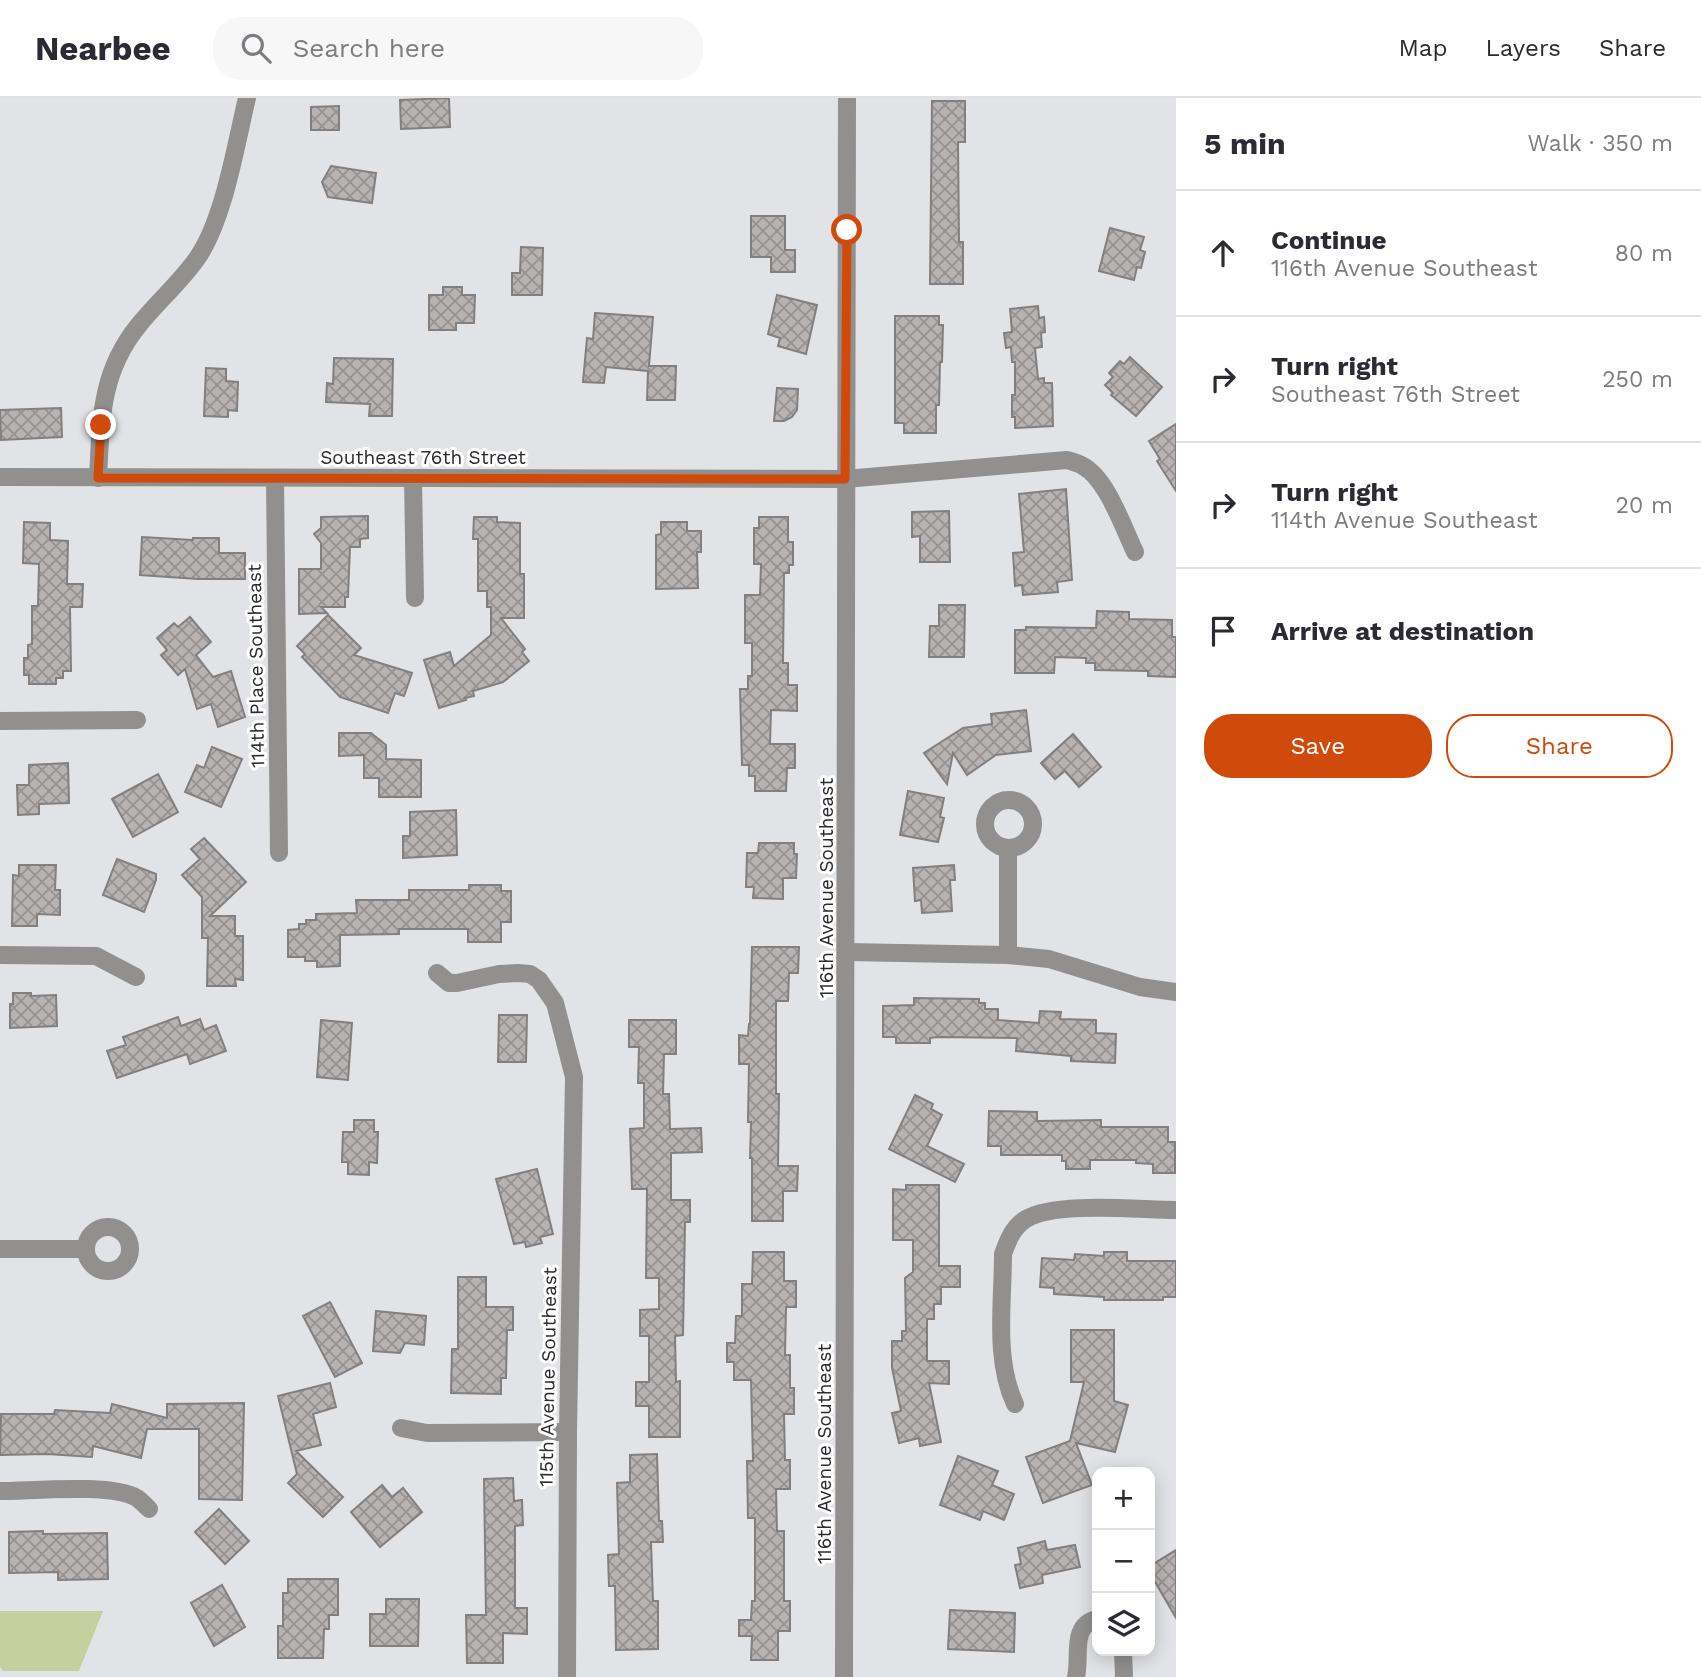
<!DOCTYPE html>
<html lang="en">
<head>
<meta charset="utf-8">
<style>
	:root { --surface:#fff; --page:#f7f7f7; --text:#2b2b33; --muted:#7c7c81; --line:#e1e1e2; --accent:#d04a0c }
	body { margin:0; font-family:"Work Sans",sans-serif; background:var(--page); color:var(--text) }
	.controls { position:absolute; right:21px; bottom:21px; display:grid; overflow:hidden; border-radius:14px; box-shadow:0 4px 18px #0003 }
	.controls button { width:63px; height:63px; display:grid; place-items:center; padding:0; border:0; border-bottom:2px solid var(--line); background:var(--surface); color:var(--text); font:35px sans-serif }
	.stop { position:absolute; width:21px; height:21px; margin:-16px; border:5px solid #d04a0c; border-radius:50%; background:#fff }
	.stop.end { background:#d04a0c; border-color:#fff; box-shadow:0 2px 7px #0008 }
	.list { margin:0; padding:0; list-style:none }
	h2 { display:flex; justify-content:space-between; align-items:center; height:91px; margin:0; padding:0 28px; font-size:30px }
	h2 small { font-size:23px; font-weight:400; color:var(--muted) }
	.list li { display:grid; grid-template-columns:46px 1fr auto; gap:21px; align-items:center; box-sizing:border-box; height:126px; padding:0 28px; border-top:2px solid var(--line) }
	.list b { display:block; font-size:26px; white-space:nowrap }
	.list p { margin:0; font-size:23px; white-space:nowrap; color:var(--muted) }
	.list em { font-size:23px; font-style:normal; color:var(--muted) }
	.actions { display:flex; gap:14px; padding:21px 28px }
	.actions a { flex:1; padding:16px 0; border:2px solid var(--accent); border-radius:28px; text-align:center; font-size:24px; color:var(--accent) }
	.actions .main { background:var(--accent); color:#fff }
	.icon { flex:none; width:38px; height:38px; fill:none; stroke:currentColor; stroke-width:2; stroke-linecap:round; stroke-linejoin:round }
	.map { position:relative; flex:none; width:1176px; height:1579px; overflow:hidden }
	header { display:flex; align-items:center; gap:42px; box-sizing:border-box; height:98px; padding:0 35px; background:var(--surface); border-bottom:2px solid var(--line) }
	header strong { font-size:33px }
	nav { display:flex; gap:38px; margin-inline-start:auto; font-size:24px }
	.search { width:490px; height:63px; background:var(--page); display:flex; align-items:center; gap:18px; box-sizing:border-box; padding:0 24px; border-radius:28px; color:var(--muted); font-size:26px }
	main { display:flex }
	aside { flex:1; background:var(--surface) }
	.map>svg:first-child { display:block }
</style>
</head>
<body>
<header>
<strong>Nearbee</strong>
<div class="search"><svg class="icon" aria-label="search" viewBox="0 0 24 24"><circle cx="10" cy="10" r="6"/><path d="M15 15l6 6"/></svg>Search here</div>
<nav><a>Map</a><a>Layers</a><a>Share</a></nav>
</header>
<main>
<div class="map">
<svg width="1176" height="1579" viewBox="0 0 1176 1579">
	<defs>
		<pattern id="building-cross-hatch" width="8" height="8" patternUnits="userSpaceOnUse" patternTransform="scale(1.75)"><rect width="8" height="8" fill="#b8b3b3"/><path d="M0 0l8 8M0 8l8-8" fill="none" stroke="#969292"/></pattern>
	</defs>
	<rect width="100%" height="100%" fill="#e2e3e6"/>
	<polygon fill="#c4d09d" points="0,1513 103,1513 79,1573 3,1573 0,1569"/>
	<g fill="url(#building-cross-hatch)" stroke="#837f7f" stroke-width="2">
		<polygon points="449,0 450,29 401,31 400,2"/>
		<polygon points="932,3 965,3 965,44 958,44 959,144 963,144 963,186 930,186"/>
		<polygon points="339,8 339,32 311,32 311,9"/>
		<polygon points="331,68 376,75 372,105 328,99 322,84"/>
		<polygon points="751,118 785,118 785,152 795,152 795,174 771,174 771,159 751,159"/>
		<polygon points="1110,130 1144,139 1140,152 1145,154 1141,170 1137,169 1134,182 1099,173"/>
		<polygon points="521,149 543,150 542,197 512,197 512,175 520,175"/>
		<polygon points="443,189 462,189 462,197 475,197 474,225 456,225 456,232 429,232 429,197 443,197"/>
		<polygon points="777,197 817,207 806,256 778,248 780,240 768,236"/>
		<polygon points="1038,208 1039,220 1044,219 1045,234 1041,235 1042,249 1035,250 1038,281 1044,280 1044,285 1052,285 1053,328 1015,330 1015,319 1012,319 1012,297 1015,297 1015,264 1012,264 1011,249 1006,250 1004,235 1012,234 1010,211"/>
		<polygon points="595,215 653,219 649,268 676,268 675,302 647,302 648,273 606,269 604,285 583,284 587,240 593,241"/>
		<polygon points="895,218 939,218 939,227 943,227 942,264 940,264 939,307 936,307 936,335 904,335 904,325 895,325"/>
		<polygon points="1130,259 1162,289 1136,318 1111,297 1113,295 1105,287 1113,279 1109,275 1120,263 1124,266"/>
		<polygon points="334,260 393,261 392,318 369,318 370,306 326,304 327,285 333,286"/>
		<polygon points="206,270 226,271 226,283 238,284 237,313 228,312 228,319 204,318"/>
		<polygon points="777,290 798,291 797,312 792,319 784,323 774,323"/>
		<polygon points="61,310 62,339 1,342 0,312"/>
		<polygon points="1176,326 1176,393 1157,363 1160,361 1149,343"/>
		<polygon points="1066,391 1072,482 1057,484 1058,494 1023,497 1022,487 1015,488 1013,455 1024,454 1019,396"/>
		<polygon points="949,413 950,464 920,464 920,438 912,439 912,414"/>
		<polygon points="368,418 368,440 360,441 360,449 350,449 348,499 345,499 345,509 321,509 327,515 299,516 299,471 321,471 321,445 314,436 321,430 321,419"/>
		<polygon points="474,419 497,419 497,424 520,425 520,476 524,476 524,520 501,520 525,551 522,554 529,563 503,584 473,593 474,598 465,600 466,602 439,610 424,562 450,554 454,568 491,537 491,509 487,509 487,493 478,493 478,441 473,441"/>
		<polygon points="759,419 788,419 788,444 793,444 793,467 789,467 789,475 784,475 783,565 788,565 788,587 797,587 797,613 771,612 770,646 795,646 795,670 787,670 786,693 755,693 755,678 749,678 749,667 742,667 740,591 748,591 748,578 752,578 752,545 745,545 745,497 760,497 761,466 754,466 754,430 759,430"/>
		<polygon points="24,424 50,425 50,442 68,443 67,486 83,486 82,509 70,509 71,573 63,573 63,580 56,580 56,586 29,586 29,577 24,577 24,560 28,560 28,547 32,546 32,508 38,508 39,466 23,465"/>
		<polygon points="661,424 687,424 687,433 701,433 701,454 697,454 698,490 656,491 656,437 661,436"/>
		<polygon points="142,439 193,442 193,440 219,440 219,455 245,455 245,481 198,481 140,477"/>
		<polygon points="939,507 965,507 964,559 929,559 930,528 939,528"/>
		<polygon points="1097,513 1129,514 1129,521 1172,522 1172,539 1176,539 1176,579 1148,578 1148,573 1095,572 1095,565 1086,565 1086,560 1055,559 1054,575 1015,575 1015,532 1026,532 1026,529 1096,530"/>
		<polygon points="328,517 361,550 354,557 412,575 404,598 395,595 388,615 340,599 302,559 305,556 297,548"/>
		<polygon points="190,519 211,544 196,557 213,579 231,573 245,619 218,629 211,606 197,611 185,571 178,577 161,557 167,552 157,540 174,525 178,529"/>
		<polygon points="1026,612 1031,653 996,657 967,677 953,655 947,686 924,655 963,630 992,626 991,616"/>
		<polygon points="339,635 371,635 386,647 386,661 421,662 421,699 379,699 379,680 364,680 364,657 339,658"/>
		<polygon points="1073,636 1101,669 1079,689 1065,673 1055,681 1041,665"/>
		<polygon points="212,649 242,661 221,709 185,694 197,667 204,670"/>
		<polygon points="68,665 69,705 39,706 39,716 18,717 17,687 29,687 29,667"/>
		<polygon points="158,676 178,714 133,739 112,701"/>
		<polygon points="908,693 944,700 940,719 944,720 938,744 900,737"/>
		<polygon points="456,712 457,757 403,760 403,738 410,738 410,714"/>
		<polygon points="204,740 246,784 210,818 235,818 235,838 243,838 243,882 235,881 236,888 207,888 208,840 202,840 202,799 182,777 200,761 191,751"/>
		<polygon points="759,745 794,745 794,756 797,756 796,780 783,780 783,801 753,800 754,789 746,789 747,755 758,755"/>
		<polygon points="117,761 156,776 156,782 144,814 103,797"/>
		<polygon points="19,767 56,767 55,792 60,792 60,817 37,816 37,828 12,828 13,777 19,778"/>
		<polygon points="954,767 955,782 950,782 952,813 922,815 921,802 915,803 913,770"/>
		<polygon points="469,787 501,787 501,793 511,793 511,824 501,824 501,844 468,844 468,831 399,831 399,836 340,837 340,868 317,869 317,863 305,863 305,859 288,859 288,832 299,831 299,826 306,826 306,822 316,822 316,816 357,815 356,802 409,802 409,792 469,792"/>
		<polygon points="752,849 799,849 798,875 789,875 788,903 776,903 776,996 779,996 778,1068 798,1068 797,1093 783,1093 783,1123 752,1123 752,1060 750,1060 751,1024 748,1024 749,966 739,966 739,937 748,938 749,926 750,926"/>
		<polygon points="13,895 31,895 31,898 56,897 57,928 10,930 10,906 13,906"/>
		<polygon points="914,900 979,901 979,905 985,905 985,911 998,911 998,922 1039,925 1040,913 1061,914 1060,921 1096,922 1096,935 1116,936 1115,965 1071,963 1071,958 1016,953 1017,940 938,939 930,940 930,945 896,945 896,939 883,939 883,908 914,907"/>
		<polygon points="499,917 527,917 526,964 498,964"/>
		<polygon points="178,919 181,928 200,921 204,932 216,927 226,953 190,966 187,956 117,980 107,953 126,947 123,939"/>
		<polygon points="321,922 352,925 348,982 317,979"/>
		<polygon points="629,922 676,922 676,956 664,956 663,996 669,996 670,1031 701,1030 702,1054 671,1055 671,1102 690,1102 690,1124 685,1124 683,1237 675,1238 676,1284 680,1283 680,1339 649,1339 649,1308 636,1308 636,1284 649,1284 649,1238 640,1238 640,1212 659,1211 659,1180 646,1180 647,1091 632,1091 630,1031 644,1030 644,985 638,985 639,949 629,949"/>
		<polygon points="915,997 933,1006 931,1011 942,1017 927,1048 964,1066 955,1084 889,1051"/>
		<polygon points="989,1013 1037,1014 1037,1023 1101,1022 1101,1029 1168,1029 1168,1044 1175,1044 1175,1075 1153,1075 1153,1066 1136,1065 1136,1062 1090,1062 1090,1071 1066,1071 1066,1063 1062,1063 1062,1057 1001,1057 1001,1048 988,1048"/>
		<polygon points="354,1022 374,1022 374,1034 378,1034 377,1065 369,1064 369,1077 348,1076 348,1064 342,1064 343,1034 354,1034"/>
		<polygon points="537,1071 553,1136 540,1139 542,1145 526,1149 525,1144 514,1146 496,1081"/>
		<polygon points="906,1087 939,1087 939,1168 960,1168 960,1189 941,1189 941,1206 934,1206 934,1221 927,1221 927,1263 949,1263 949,1286 929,1285 941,1344 920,1348 919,1340 899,1345 892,1315 901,1313 892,1270 892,1243 902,1243 902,1233 906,1233 905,1180 913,1174 913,1142 893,1142 893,1091 906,1092"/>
		<polygon points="753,1154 784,1154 784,1183 796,1183 796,1209 786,1209 785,1257 790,1257 790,1290 794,1290 794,1316 784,1316 785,1362 790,1362 790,1391 776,1391 777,1433 784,1433 784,1503 790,1503 790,1533 778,1533 778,1562 751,1562 752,1538 739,1538 739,1522 751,1522 752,1503 755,1503 755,1420 748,1420 747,1363 753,1363 751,1282 734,1282 734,1264 727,1264 727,1245 735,1245 736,1218 742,1218 742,1186 752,1186"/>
		<polygon points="1104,1154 1127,1154 1127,1163 1176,1163 1176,1199 1163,1199 1163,1202 1104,1202 1104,1199 1054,1196 1054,1190 1040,1189 1042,1160 1074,1162 1075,1156 1104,1158"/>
		<polygon points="458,1179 486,1179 486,1209 513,1209 513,1232 507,1232 506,1280 501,1280 501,1296 451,1295 452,1251 458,1251"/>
		<polygon points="330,1204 362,1265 335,1279 303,1218"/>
		<polygon points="376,1213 426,1218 424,1247 405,1245 400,1255 373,1253"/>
		<polygon points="1071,1232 1114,1232 1114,1303 1128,1307 1115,1354 1076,1345 1092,1387 1043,1405 1026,1359 1070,1343 1084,1284 1071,1284"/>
		<polygon points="330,1285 336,1309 313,1316 321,1347 296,1353 343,1399 323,1419 288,1385 297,1376 278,1298"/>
		<polygon points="244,1305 242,1402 199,1401 199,1331 147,1331 141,1360 93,1348 92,1359 47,1356 0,1357 1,1316 54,1316 55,1312 110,1315 112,1306 167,1320 167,1306"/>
		<polygon points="657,1356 659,1423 662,1423 663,1444 651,1444 653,1503 658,1503 658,1551 616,1552 615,1488 609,1488 608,1457 619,1456 617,1385 630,1384 630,1357"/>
		<polygon points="958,1358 998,1373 992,1387 1014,1396 1004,1422 983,1413 980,1422 940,1407"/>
		<polygon points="513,1380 514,1403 522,1402 523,1427 515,1428 515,1510 527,1510 527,1536 503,1535 503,1565 467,1565 466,1517 486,1517 484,1381"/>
		<polygon points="382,1387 392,1399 403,1390 422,1414 380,1449 351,1414"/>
		<polygon points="219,1411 249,1443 225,1466 195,1434"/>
		<polygon points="43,1433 43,1436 107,1435 108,1481 58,1482 58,1474 9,1475 9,1434"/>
		<polygon points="1045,1443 1047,1452 1075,1447 1080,1469 1042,1477 1043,1485 1020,1490 1015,1467 1021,1466 1018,1450"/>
		<polygon points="1176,1452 1176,1520 1150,1475 1150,1468"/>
		<polygon points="288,1481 338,1481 338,1517 329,1517 329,1531 324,1531 323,1560 278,1560 278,1528 283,1528 283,1495 288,1495"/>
		<polygon points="222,1487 245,1529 214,1548 191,1505"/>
		<polygon points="386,1501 419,1501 418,1548 370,1548 370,1516 386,1516"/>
		<polygon points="950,1512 1015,1515 1014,1554 948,1551"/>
	</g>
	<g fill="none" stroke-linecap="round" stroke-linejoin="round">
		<g stroke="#91908f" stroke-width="18">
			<path d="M 98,380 C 101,323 100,275 138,228 C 157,204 181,184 198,159 C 224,121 236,46 247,0"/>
			<polyline points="275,380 279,755"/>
			<polyline points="413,380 415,500"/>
			<path d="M 845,381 L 1067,362 C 1073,364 1079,365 1083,368 C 1107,381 1123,429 1135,454"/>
			<polyline points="0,623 137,622"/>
			<circle cx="1009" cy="726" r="24"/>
			<polyline points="847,854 1008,857 1049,861 1140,889 1176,894"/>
			<polyline points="0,857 96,858 136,879"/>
			<polyline points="1008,857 1008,751"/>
			<polyline points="437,875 449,885 457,885 499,876 518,875 530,876 539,882 555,905 574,979 568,1334 567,1579"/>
			<circle cx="108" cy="1151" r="22"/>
			<polyline points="0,1151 86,1151"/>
			<path d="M 1015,1306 C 994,1261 1003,1206 1003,1156 C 1008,1142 1013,1129 1026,1121 C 1056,1103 1139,1112 1176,1112"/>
			<polyline points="401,1330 427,1335 568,1334"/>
			<path d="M 0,1393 C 32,1393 111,1385 137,1400 C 141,1403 146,1408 149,1411"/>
			<polyline points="1123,1553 1124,1579"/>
			<path d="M 1076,1579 C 1081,1559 1070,1527 1097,1521"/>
		</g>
		<g stroke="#91908f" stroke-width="18">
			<polyline points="0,379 845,381"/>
			<polyline points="844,1579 847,0"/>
		</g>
	</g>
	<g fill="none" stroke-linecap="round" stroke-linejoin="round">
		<polyline stroke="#d04a0c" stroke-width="9" points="101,327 98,380 845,381 847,132"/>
	</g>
	<g text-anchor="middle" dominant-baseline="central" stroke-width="6" stroke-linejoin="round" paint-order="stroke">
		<g font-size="19" fill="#2b2b2d" stroke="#fff">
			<text x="423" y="359">Southeast 76th Street</text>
			<text transform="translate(256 568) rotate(-91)">114th Place Southeast</text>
			<text transform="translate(826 790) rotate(-90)">116th Avenue Southeast</text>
			<text transform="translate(548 1279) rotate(-89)">115th Avenue Southeast</text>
			<text transform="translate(824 1356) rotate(-90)">116th Avenue Southeast</text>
		</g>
	</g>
</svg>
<div class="controls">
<button>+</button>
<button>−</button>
<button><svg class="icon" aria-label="layers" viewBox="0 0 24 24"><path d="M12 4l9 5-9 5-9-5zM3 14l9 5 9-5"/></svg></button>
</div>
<div class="stop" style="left:847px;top:132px"></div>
<div class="stop end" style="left:101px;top:327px"></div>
</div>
<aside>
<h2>5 min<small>Walk · 350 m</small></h2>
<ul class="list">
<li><svg class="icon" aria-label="ahead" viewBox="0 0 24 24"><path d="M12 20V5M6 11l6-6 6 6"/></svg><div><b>Continue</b><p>116th Avenue Southeast</p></div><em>80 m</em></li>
<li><svg class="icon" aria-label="right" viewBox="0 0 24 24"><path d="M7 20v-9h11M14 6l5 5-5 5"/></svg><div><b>Turn right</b><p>Southeast 76th Street</p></div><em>250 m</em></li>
<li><svg class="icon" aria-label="right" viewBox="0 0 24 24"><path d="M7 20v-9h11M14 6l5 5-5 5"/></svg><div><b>Turn right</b><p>114th Avenue Southeast</p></div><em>20 m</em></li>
<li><svg class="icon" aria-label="arrive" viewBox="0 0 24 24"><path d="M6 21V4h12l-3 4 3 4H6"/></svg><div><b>Arrive at destination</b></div></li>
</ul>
<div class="actions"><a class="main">Save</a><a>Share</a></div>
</aside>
</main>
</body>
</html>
